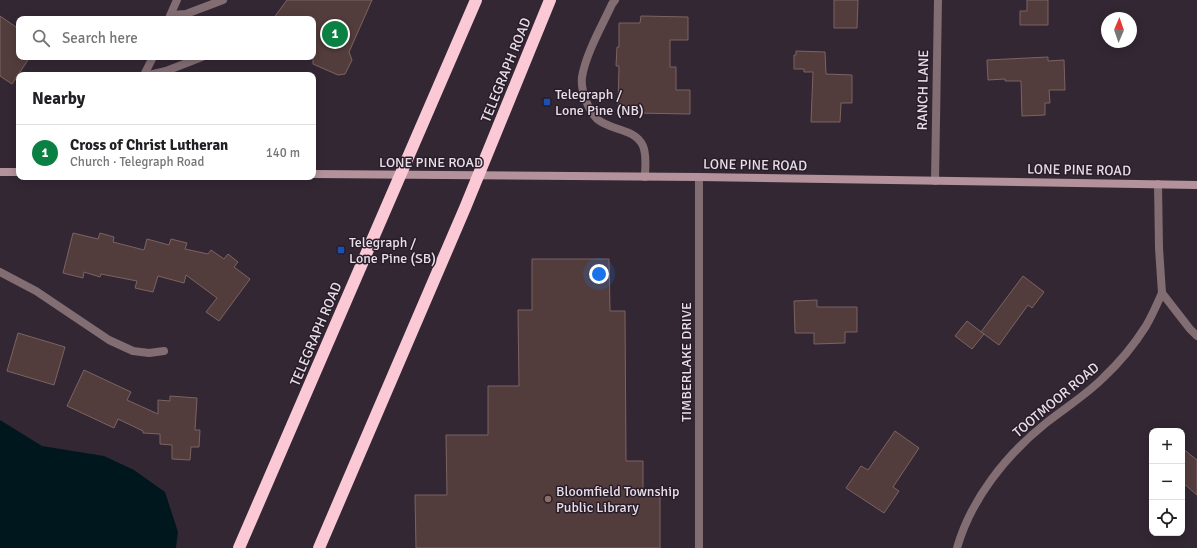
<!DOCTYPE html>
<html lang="en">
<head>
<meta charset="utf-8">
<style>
	:root { --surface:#fff; --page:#f6f6f6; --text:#202124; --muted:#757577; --line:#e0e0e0; --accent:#0b8043 }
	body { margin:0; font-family:Signika,sans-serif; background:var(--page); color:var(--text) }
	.controls { position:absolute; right:12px; bottom:12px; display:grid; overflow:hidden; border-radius:8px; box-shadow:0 2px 10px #0003 }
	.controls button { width:36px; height:36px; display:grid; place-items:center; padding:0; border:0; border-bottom:1px solid var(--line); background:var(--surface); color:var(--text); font:20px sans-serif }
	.compass { position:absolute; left:1101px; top:12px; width:36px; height:36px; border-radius:50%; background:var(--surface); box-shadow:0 2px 10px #0003; rotate:2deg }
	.you { position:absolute; left:599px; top:274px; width:14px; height:14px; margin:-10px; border:3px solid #fff; border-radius:50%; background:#1a73e8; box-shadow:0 0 0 6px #1a73e833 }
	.badge { display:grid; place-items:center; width:26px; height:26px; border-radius:50%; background:var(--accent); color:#fff; font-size:13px; font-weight:700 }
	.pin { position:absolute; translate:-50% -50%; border:2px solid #fff; box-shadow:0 1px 4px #0006 }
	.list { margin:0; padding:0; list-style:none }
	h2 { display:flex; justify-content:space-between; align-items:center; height:52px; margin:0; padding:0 16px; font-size:17px }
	h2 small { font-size:13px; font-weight:400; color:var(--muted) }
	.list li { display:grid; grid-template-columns:26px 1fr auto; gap:12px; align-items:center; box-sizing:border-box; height:56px; padding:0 16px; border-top:1px solid var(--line) }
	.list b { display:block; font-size:15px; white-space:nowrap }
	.list p { margin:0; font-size:13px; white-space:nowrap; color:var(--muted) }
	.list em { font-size:13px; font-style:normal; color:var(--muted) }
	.icon { flex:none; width:22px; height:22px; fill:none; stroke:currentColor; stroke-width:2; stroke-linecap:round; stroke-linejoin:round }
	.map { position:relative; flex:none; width:1197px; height:548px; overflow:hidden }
	.search { position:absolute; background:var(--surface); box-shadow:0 2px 10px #0003; left:16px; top:16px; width:300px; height:44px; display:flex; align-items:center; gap:10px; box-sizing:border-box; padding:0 14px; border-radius:8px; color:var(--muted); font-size:15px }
	.panel { position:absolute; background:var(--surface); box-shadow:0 2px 10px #0003; left:16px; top:72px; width:300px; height:108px; border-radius:8px }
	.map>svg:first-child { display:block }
</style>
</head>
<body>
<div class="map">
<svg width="1197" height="548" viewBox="0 0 1197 548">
	<rect width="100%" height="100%" fill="#342734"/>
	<polygon fill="#00181d" points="0,420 42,446 104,456 134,470 165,492 178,532 176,548 0,548"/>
	<g fill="#533d3c" stroke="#7b6362">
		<polygon points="287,0 372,0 349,52 352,60 345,74 338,75 313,64 313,19 273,19"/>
		<polygon points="834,0 858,0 857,28 834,28"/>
		<polygon points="1027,0 1048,0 1048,25 1020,25 1020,11 1027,11"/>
		<polygon points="0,16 19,29 19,57 30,57 12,84 0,76"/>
		<polygon points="641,16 688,17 688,40 670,40 670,67 676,67 676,90 690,90 690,114 636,113 636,107 618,107 619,66 616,66 617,47 619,47 619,23 640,23"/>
		<polygon points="796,51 825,52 826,74 852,75 852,103 841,103 840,122 811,122 813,72 804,72 804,69 794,69 794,55 796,55"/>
		<polygon points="1048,57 1048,61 1064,60 1065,90 1049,90 1050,103 1045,103 1045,115 1022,116 1021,81 1005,81 1005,79 988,80 987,60"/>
		<polygon points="73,233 98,239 100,233 114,237 113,242 144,250 147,239 169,245 171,239 187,243 185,249 208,254 211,250 224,259 228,254 238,262 234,267 250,279 219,321 206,312 217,298 186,275 184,283 158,276 153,292 135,288 137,281 101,274 100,277 84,272 83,278 63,273"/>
		<polygon points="532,259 609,259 610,311 625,311 626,461 643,461 643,492 660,492 660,548 416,548 415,495 447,495 446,435 488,435 488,386 519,386 518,310 532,310"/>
		<polygon points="1023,276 1044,292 1032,308 1028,305 999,345 981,332"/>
		<polygon points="817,300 817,307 857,307 857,332 845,332 845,343 814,344 814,333 795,333 794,301"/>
		<polygon points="967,321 984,334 972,349 955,336"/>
		<polygon points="18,333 65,347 54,385 7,371"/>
		<polygon points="84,370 131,392 127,400 158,414 158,400 170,401 170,396 197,398 195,430 200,430 199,447 191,447 190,460 172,459 172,445 160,444 160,434 143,433 143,431 118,419 114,428 67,406"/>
		<polygon points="895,431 919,448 893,487 899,491 884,513 846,488 861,466 868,470"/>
		<polygon points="1182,448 1197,460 1197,495 1182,482"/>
	</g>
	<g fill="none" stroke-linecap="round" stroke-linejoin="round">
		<g stroke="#826d73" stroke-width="8">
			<polyline points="171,15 186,14 223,0"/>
			<polyline points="169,18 177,0"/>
			<polyline points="144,75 153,57"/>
			<polyline points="149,75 166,71 202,57"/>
		</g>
		<g stroke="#826d73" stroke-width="8">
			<path d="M 615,0 L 612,4 C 602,26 586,53 582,77 C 581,85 583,93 586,101 C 589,108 592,114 597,119 C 611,131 635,128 643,146 C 647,155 645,167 645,177"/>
			<polyline points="699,177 699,548"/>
			<polyline points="935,181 938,0"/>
			<polyline points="1158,184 1159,248 1162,293 1190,329 1197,336"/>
			<polyline points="0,272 36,291 109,340 133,351 149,353 164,351"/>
			<path d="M 957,548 C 971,499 1006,455 1046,423 C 1065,408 1086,395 1103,378 C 1119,363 1134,345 1146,326 C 1152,316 1157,304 1162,293"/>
		</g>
		<g stroke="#b3929b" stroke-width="8">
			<polyline points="0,172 19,172"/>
			<polyline points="313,174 699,177 1197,185"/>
		</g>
		<g stroke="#fbc8d6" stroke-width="12">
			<polyline points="239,548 476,0"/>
			<polyline points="319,548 465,208 550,0"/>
		</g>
	</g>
	<g fill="#1a4fb4" stroke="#2a1d2a" stroke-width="1.5">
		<rect x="543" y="98" width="8" height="8" rx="2"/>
		<rect x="337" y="246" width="8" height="8" rx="2"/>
	</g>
	<circle fill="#8d6e63" stroke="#2a1d2a" stroke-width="1.5" cx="548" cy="499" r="4"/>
	<g text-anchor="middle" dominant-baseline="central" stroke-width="3" stroke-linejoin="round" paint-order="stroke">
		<g font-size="14" fill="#e7dfe7" stroke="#2a1d2a">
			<text transform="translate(506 70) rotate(-68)">TELEGRAPH ROAD</text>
			<text transform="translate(923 90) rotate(-89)">RANCH LANE</text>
			<text x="431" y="162">LONE PINE ROAD</text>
			<text transform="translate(755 165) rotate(1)">LONE PINE ROAD</text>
			<text transform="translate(1079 170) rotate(1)">LONE PINE ROAD</text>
			<text transform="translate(316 334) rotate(-67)">TELEGRAPH ROAD</text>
			<text transform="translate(686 362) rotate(-90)">TIMBERLAKE DRIVE</text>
			<text transform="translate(1056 400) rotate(-40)">TOOTMOOR ROAD</text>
		</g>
		<g font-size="14" fill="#e7dfe7" stroke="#2a1d2a" text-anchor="start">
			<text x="555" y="94">Telegraph /<tspan x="555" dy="16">Lone Pine (NB)</tspan></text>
			<text x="349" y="242">Telegraph /<tspan x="349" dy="16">Lone Pine (SB)</tspan></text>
			<text x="556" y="491">Bloomfield Township<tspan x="556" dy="16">Public Library</tspan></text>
		</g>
	</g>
</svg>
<div class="controls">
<button>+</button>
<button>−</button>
<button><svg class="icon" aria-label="locate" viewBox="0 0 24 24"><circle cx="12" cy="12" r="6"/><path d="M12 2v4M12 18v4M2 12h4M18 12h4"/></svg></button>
</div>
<svg class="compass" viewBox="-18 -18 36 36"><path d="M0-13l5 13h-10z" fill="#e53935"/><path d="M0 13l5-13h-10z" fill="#757577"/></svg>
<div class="you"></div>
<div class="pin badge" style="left:335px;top:34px">1</div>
<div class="search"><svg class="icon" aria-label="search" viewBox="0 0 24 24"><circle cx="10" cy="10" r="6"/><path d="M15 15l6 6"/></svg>Search here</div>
<section class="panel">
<h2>Nearby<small></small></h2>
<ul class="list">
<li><span class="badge">1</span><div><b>Cross of Christ Lutheran</b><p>Church · Telegraph Road</p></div><em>140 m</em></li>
</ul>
</section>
</div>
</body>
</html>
